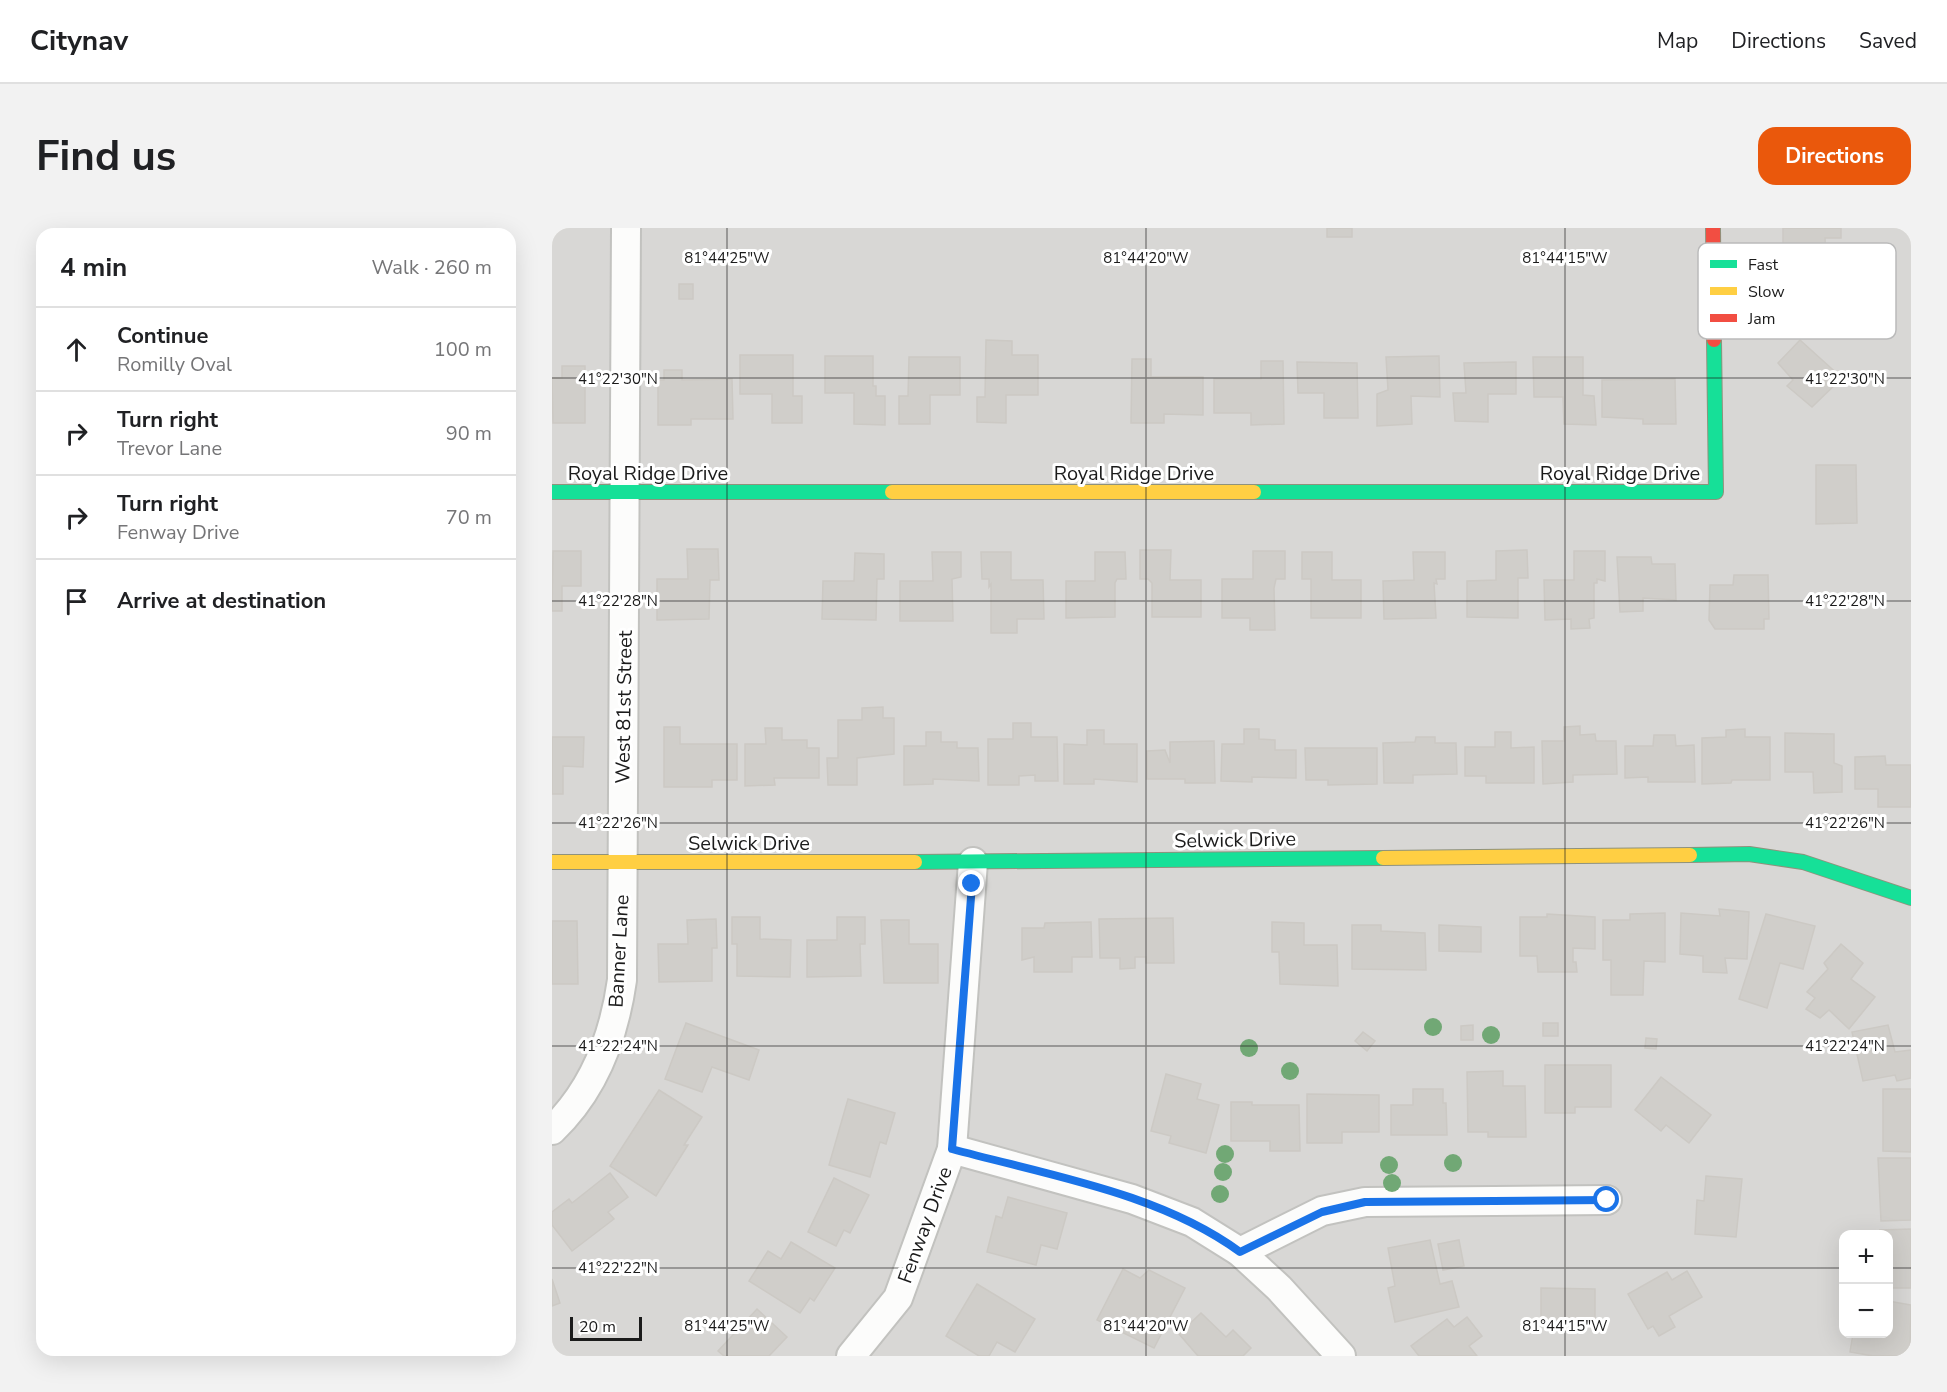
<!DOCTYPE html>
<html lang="en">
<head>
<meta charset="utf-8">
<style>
	:root { --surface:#fff; --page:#f2f2f2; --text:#202124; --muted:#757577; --line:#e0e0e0; --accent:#ea580c }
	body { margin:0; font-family:"Nunito Sans",sans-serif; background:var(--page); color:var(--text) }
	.controls { position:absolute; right:18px; bottom:18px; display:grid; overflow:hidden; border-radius:12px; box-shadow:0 6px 24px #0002 }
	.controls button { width:54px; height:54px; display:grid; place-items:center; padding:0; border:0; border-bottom:2px solid var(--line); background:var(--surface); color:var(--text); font:30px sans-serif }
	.scale { position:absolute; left:18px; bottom:15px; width:72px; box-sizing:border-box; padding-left:6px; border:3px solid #1b1b1b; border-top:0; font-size:16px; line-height:21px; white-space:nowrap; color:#1b1b1b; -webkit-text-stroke:4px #fff; paint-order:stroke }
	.stop { position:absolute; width:18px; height:18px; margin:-14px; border:4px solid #1a73e8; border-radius:50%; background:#fff }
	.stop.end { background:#1a73e8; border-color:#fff; box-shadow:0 2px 6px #0008 }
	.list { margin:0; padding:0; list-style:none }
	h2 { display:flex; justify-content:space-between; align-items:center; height:78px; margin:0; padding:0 24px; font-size:26px }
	h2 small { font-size:20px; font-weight:400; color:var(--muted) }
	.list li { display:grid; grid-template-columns:39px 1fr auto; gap:18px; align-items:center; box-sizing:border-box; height:84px; padding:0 24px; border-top:2px solid var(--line) }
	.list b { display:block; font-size:22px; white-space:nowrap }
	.list p { margin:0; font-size:20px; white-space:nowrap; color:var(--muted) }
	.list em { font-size:20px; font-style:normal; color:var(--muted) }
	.icon { flex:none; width:33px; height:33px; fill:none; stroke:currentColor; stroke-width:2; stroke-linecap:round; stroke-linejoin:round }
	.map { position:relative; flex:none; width:1359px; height:1128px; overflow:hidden; border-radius:18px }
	header { display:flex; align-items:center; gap:36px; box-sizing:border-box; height:84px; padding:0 30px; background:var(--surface); border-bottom:2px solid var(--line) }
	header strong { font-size:28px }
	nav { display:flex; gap:33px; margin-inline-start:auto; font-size:21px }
	.intro { display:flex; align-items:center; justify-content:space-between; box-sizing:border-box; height:144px; padding:0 36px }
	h1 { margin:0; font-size:42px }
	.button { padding:15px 27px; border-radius:18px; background:var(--accent); color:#fff; font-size:21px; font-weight:700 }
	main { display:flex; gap:36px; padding:0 36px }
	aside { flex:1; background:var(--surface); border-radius:18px; box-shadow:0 6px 24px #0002 }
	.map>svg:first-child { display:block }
</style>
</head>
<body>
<header>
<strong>Citynav</strong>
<nav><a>Map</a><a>Directions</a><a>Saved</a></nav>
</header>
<div class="intro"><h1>Find us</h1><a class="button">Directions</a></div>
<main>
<aside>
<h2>4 min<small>Walk · 260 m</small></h2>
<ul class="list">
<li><svg class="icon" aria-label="ahead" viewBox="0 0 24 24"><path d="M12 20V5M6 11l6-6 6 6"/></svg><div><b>Continue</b><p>Romilly Oval</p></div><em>100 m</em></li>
<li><svg class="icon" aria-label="right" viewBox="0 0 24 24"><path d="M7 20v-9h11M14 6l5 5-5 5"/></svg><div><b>Turn right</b><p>Trevor Lane</p></div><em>90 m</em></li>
<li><svg class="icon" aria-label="right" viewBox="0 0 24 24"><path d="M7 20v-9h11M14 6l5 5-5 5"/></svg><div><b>Turn right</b><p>Fenway Drive</p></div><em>70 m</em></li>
<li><svg class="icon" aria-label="arrive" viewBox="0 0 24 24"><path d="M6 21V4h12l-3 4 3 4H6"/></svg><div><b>Arrive at destination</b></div></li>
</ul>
</aside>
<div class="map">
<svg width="1359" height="1128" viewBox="0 0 1359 1128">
	<rect width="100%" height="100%" fill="#e9e8e3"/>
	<path fill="#d8d7d5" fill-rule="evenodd" d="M 0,0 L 1359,0 L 1359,1128 L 0,1128 ZM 1292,1006 L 1336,1006 L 1336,1106 L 1292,1106 Z"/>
	<g fill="#d0ceca" stroke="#ccc9c4" stroke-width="1.5">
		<rect x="775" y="0" width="25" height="9"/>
		<polygon points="1231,0 1289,0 1289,10 1273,10 1274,33 1231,33"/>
		<rect x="127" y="56" width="14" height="15"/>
		<polygon points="434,112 460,113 460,127 486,127 486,167 454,167 454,195 425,194 425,169 433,169"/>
		<polygon points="1248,112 1290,150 1260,179 1235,158 1241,152 1226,135"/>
		<polygon points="188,127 241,127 241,168 250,168 250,195 220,195 220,166 188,166"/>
		<polygon points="273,128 321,128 321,158 324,158 324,168 333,168 333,197 302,196 302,165 273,165"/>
		<polygon points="887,128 888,169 859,168 860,196 825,198 825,166 836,162 834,129"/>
		<polygon points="357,129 408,129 408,167 378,167 378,196 347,196 347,168 356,168"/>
		<polygon points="981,129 1031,129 1031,167 1042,168 1044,197 1012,196 1011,169 982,169"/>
		<polygon points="580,131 599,131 599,149 651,149 651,187 612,186 612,195 579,195"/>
		<polygon points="709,133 731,133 732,196 699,197 699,185 662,185 662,151 709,151"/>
		<polygon points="745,134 805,135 806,190 772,190 772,165 746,165"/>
		<polygon points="964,134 964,166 936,166 936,194 903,193 901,165 914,165 912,135"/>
		<polygon points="10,138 33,138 33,195 1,195 0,150 10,150"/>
		<polygon points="112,142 130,142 130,152 180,151 181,191 139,191 139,197 106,197 106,152 112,152"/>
		<polygon points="1123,151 1124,196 1091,196 1091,191 1050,189 1050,152"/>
		<polygon points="1264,237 1304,237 1305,295 1264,296"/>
		<polygon points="135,321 166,321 167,352 158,352 157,391 105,392 105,351 136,351"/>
		<polygon points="588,322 619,322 618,352 649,352 649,389 600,389 600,355 596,351 588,351"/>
		<polygon points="975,322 976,350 966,350 966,390 915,389 915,353 944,352 944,323"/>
		<polygon points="1,323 29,323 29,358 10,358 10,383 0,383"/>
		<polygon points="701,323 733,323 733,351 724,351 722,360 723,402 698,402 698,390 670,390 670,351 701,351"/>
		<polygon points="1022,323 1053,323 1053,353 1045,351 1045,355 1042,355 1042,390 1037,391 1038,400 1019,401 1019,391 993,392 992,352 1022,352"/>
		<polygon points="380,324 409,324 409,349 400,351 401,393 348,393 348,353 381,353"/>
		<polygon points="429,324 459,324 459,352 491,352 492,391 465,391 465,405 439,405 439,356 437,359 437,351 430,351"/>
		<polygon points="543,324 573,324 574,351 565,351 563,355 563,389 514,390 514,353 543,353"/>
		<polygon points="750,324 780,324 780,352 809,352 809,390 759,390 759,351 750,351"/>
		<polygon points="861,324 893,324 893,351 884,351 885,356 882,355 884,390 832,391 831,353 862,352"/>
		<polygon points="303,325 332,326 332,351 325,351 324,392 270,391 271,353 302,353"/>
		<polygon points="1065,329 1099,329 1100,336 1123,336 1124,372 1091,370 1091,383 1068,384"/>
		<polygon points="1182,347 1216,347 1217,391 1212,391 1212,401 1163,401 1157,392 1158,357 1181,357"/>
		<polygon points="331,479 331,490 342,490 342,526 305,530 305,557 276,557 275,530 286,530 286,492 310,492 310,480"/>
		<polygon points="461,495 479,495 479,509 505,509 506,553 483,553 483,547 467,548 467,557 436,557 436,511 461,511"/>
		<polygon points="1028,498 1028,507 1043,506 1044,513 1064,513 1065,546 1021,547 1021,554 991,556 990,513 1012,513 1012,499"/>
		<polygon points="112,499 128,499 128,516 185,516 185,552 160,552 160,559 112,559"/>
		<polygon points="213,500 230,500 230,512 255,512 255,520 267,520 267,550 222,550 223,557 193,558 193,516 214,516"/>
		<polygon points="692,501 707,501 707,511 723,512 723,522 744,522 744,550 700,549 700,554 669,553 670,516 692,516"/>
		<polygon points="1193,501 1193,509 1218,509 1218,552 1180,552 1179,555 1150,556 1150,510 1174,509 1174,502"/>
		<polygon points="535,502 552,502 552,516 585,516 585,554 542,551 542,556 512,556 512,516 535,517"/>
		<polygon points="374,504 389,504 389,514 405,514 405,520 426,520 427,553 381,551 381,556 352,557 352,518 374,518"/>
		<polygon points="943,504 959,504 959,520 982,519 982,555 934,555 934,548 913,548 913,519 943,519"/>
		<polygon points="1233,505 1282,506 1282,535 1290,538 1290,564 1262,565 1261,544 1233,544"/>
		<polygon points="1102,507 1123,507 1124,518 1142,517 1143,554 1096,554 1096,549 1073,550 1073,518 1101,518"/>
		<polygon points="0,509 32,509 31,539 11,538 11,566 0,566"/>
		<polygon points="864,509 883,509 883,515 904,515 905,546 861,547 861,555 832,555 831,515 863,514"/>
		<polygon points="662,513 663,555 633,555 633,551 595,551 595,523 613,522 618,535 618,514"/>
		<polygon points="753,520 825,520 825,556 776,557 776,552 754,552"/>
		<polygon points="1333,528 1334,537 1359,537 1359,579 1326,579 1326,561 1303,561 1303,529"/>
		<polygon points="1167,681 1197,684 1195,731 1173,730 1175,745 1151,744 1151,728 1128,726 1129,685 1168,688"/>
		<polygon points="1113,685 1113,734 1092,733 1091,767 1059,767 1059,732 1051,732 1051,692 1078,692 1078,686"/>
		<polygon points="995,686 1043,689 1043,721 1021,720 1021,734 1024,734 1025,744 986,744 985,728 968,728 968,689 995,689"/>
		<polygon points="1214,686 1263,698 1251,741 1228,735 1215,780 1187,771"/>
		<polygon points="180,689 208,689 208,711 239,712 238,749 185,748 185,716 180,716"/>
		<polygon points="285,689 313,689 313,716 308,716 309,748 255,749 255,712 285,712"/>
		<polygon points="621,690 622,735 594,735 594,729 583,729 583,740 568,741 568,730 548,730 547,691"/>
		<polygon points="164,691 165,720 160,720 160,753 107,754 106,716 136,716 135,692"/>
		<polygon points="329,692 357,692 357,716 386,716 386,755 332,755"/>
		<polygon points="0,693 25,693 26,756 0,756"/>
		<polygon points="539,694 540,729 520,729 520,744 482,744 482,729 470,732 470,700 492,700 493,695"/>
		<polygon points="720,694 752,695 752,717 785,717 786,758 728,756 727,724 720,724"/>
		<polygon points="800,697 829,697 829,703 873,705 874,742 800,741"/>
		<polygon points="887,697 929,699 929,724 887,723"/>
		<polygon points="1289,716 1311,735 1299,751 1323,769 1297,801 1277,782 1268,790 1254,781 1263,770 1255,764 1276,741 1272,735"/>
		<polygon points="134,795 207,822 197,852 160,839 150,864 113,851"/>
		<rect x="991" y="795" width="15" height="13"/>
		<polygon points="921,797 921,812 909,812 909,798"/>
		<polygon points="1336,797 1343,824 1359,822 1359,850 1345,853 1343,847 1311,853 1300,804"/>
		<polygon points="811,804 823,813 815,823 803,813"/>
		<polygon points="1094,810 1105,811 1104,821 1093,820"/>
		<polygon points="993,837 1059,837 1059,879 1023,879 1023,885 993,885"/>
		<polygon points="951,843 951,858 973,858 974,909 936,909 936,904 916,904 915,844"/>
		<polygon points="614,846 649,856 645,871 667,877 654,925 617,915 619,908 599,903"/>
		<polygon points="1109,849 1159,887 1137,915 1114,897 1109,903 1083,882"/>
		<polygon points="861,861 891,861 891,875 894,875 895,907 839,907 839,877 861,877"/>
		<polygon points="1331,861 1359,861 1359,924 1331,923"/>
		<polygon points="107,862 150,889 132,917 136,917 104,968 58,938"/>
		<polygon points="755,866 827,867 827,904 790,904 790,915 755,915"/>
		<polygon points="296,871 343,885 334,916 328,914 318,949 277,937"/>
		<polygon points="679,874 700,874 700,877 747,877 748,923 718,923 718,913 679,913"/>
		<polygon points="1326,930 1359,930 1359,992 1329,993"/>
		<polygon points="58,945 76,969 56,984 62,991 20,1023 0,997 0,984 17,971 20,975"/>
		<polygon points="1154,948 1190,951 1184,1009 1143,1006 1145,972 1152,973"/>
		<polygon points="282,950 317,967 298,1005 292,1002 284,1018 256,1004"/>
		<polygon points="456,969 515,985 505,1021 489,1017 484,1037 435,1024 444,988 450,990"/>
		<polygon points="1359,1001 1359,1060 1336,1060 1336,1006 1328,1006 1328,1002"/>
		<polygon points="878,1012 888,1056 900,1053 907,1079 843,1094 836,1060 843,1058 836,1020"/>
		<polygon points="907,1012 912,1038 891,1042 886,1016"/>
		<polygon points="239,1014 283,1040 262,1073 258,1070 248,1085 197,1053 216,1023 229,1031"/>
		<polygon points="571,1041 588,1050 597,1042 633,1060 602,1120 545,1092"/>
		<polygon points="1135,1043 1150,1069 1117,1088 1123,1099 1107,1108 1101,1098 1096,1101 1076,1066 1115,1044 1120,1052"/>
		<polygon points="0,1051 8,1075 0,1078"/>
		<polygon points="425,1056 483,1091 463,1124 445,1114 437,1128 427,1128 394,1108"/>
		<polygon points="989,1060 1043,1061 1043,1095 989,1096"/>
		<polygon points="1336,1073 1359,1077 1358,1128 1321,1128 1298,1124 1301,1106 1336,1106"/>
		<polygon points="205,1081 235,1109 217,1128 172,1128 166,1123"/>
		<polygon points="649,1085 674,1109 681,1102 699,1120 691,1128 646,1128 627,1106"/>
		<polygon points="915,1089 930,1108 917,1118 925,1128 867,1128 859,1118 895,1091 902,1099"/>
	</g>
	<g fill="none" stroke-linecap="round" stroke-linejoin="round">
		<defs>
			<g id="street">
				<path d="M 0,902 C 42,862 62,809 70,752 L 74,0"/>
				<polyline points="400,921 580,971 640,994 688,1024 727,1060 789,1128"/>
				<polyline points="688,1024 770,983 813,974 1055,972"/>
				<polyline points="299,1128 346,1070 400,921 421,634"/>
			</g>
			<g id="fast">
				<polyline points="0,264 340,264"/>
				<polyline points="702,264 1164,264 1162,112"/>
				<polyline points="1138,627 1197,626 1251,634 1359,670"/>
				<polyline points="363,634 831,630"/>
			</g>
			<g id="slow">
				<polyline points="340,264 702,264"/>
				<polyline points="831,630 1138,627"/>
				<polyline points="0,634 363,634"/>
			</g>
			<polyline id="jam" points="1161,0 1162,112"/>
		</defs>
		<use href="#street" stroke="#c2c2bf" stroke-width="32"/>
		<use href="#fast" stroke="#8f927c" stroke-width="16"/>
		<use href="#slow" stroke="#8f927c" stroke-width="16"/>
		<use href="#jam" stroke="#8f927c" stroke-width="16"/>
		<use href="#street" stroke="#fcfcfb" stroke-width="28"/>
		<use href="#fast" stroke="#16e098" stroke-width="14"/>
		<use href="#slow" stroke="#ffcf43" stroke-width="14"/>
		<use href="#jam" stroke="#f24e42" stroke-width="14"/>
	</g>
	<g fill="#71a875">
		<circle cx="881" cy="799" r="9"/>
		<circle cx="939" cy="807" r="9"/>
		<circle cx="697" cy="820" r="9"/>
		<circle cx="738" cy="843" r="9"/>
		<circle cx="673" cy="926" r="9"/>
		<circle cx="901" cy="935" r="9"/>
		<circle cx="837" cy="937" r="9"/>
		<circle cx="671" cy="944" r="9"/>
		<circle cx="840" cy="955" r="9"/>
		<circle cx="668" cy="966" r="9"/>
	</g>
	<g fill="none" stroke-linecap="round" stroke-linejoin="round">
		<path stroke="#1a73e8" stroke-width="8" d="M 420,656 L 400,921 C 495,947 608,965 688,1024 L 770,984 L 813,974 L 1055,972"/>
	</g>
	<path fill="none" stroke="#1b1b1b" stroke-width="1.5" stroke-opacity="0.45" d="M 175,0 L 175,1128M 594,0 L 594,1128M 1013,0 L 1013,1128M 0,150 L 1359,150M 0,373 L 1359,373M 0,595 L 1359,595M 0,818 L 1359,818M 0,1040 L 1292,1040M 1336,1040 L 1359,1040"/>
	<g text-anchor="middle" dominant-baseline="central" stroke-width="6" stroke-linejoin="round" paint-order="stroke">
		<g font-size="20" fill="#1b1b1b" stroke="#fff">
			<text x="96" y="245">Royal Ridge Drive</text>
			<text x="582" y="245">Royal Ridge Drive</text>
			<text x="1068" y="245">Royal Ridge Drive</text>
			<text transform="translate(72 479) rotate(-89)">West 81st Street</text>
			<text transform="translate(683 612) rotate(-1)">Selwick Drive</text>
			<text x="197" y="615">Selwick Drive</text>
			<text transform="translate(67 723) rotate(-87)">Banner Lane</text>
			<text transform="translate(373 997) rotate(-70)">Fenway Drive</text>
		</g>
	</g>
	<rect x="1146" y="15" width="198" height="96" rx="9" fill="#fff" stroke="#bbb" stroke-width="1.5"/>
	<rect x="1158" y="32" width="27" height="8" fill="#16e098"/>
	<rect x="1158" y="59" width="27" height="8" fill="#ffcf43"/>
	<rect x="1158" y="86" width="27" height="8" fill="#f24e42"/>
	<g font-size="16" fill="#1b1b1b">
		<text x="1196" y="42">Fast</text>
		<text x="1196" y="69">Slow</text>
		<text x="1196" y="96">Jam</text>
	</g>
	<g font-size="15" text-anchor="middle" fill="#1b1b1b" stroke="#fff" stroke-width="6" stroke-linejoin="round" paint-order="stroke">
		<text x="175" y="35">81°44'25"W</text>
		<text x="594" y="35">81°44'20"W</text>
		<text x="1013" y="35">81°44'15"W</text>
		<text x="66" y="156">41°22'30"N</text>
		<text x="1293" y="156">41°22'30"N</text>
		<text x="66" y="378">41°22'28"N</text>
		<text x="1293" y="378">41°22'28"N</text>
		<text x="66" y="600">41°22'26"N</text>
		<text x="1293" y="600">41°22'26"N</text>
		<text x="66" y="823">41°22'24"N</text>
		<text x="1293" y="823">41°22'24"N</text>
		<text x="66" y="1045">41°22'22"N</text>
		<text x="175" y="1103">81°44'25"W</text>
		<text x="594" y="1103">81°44'20"W</text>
		<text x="1013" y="1103">81°44'15"W</text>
	</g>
</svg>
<div class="controls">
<button>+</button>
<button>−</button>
</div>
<div class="scale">20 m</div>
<div class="stop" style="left:1055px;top:972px"></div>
<div class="stop end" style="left:420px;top:656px"></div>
</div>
</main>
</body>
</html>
